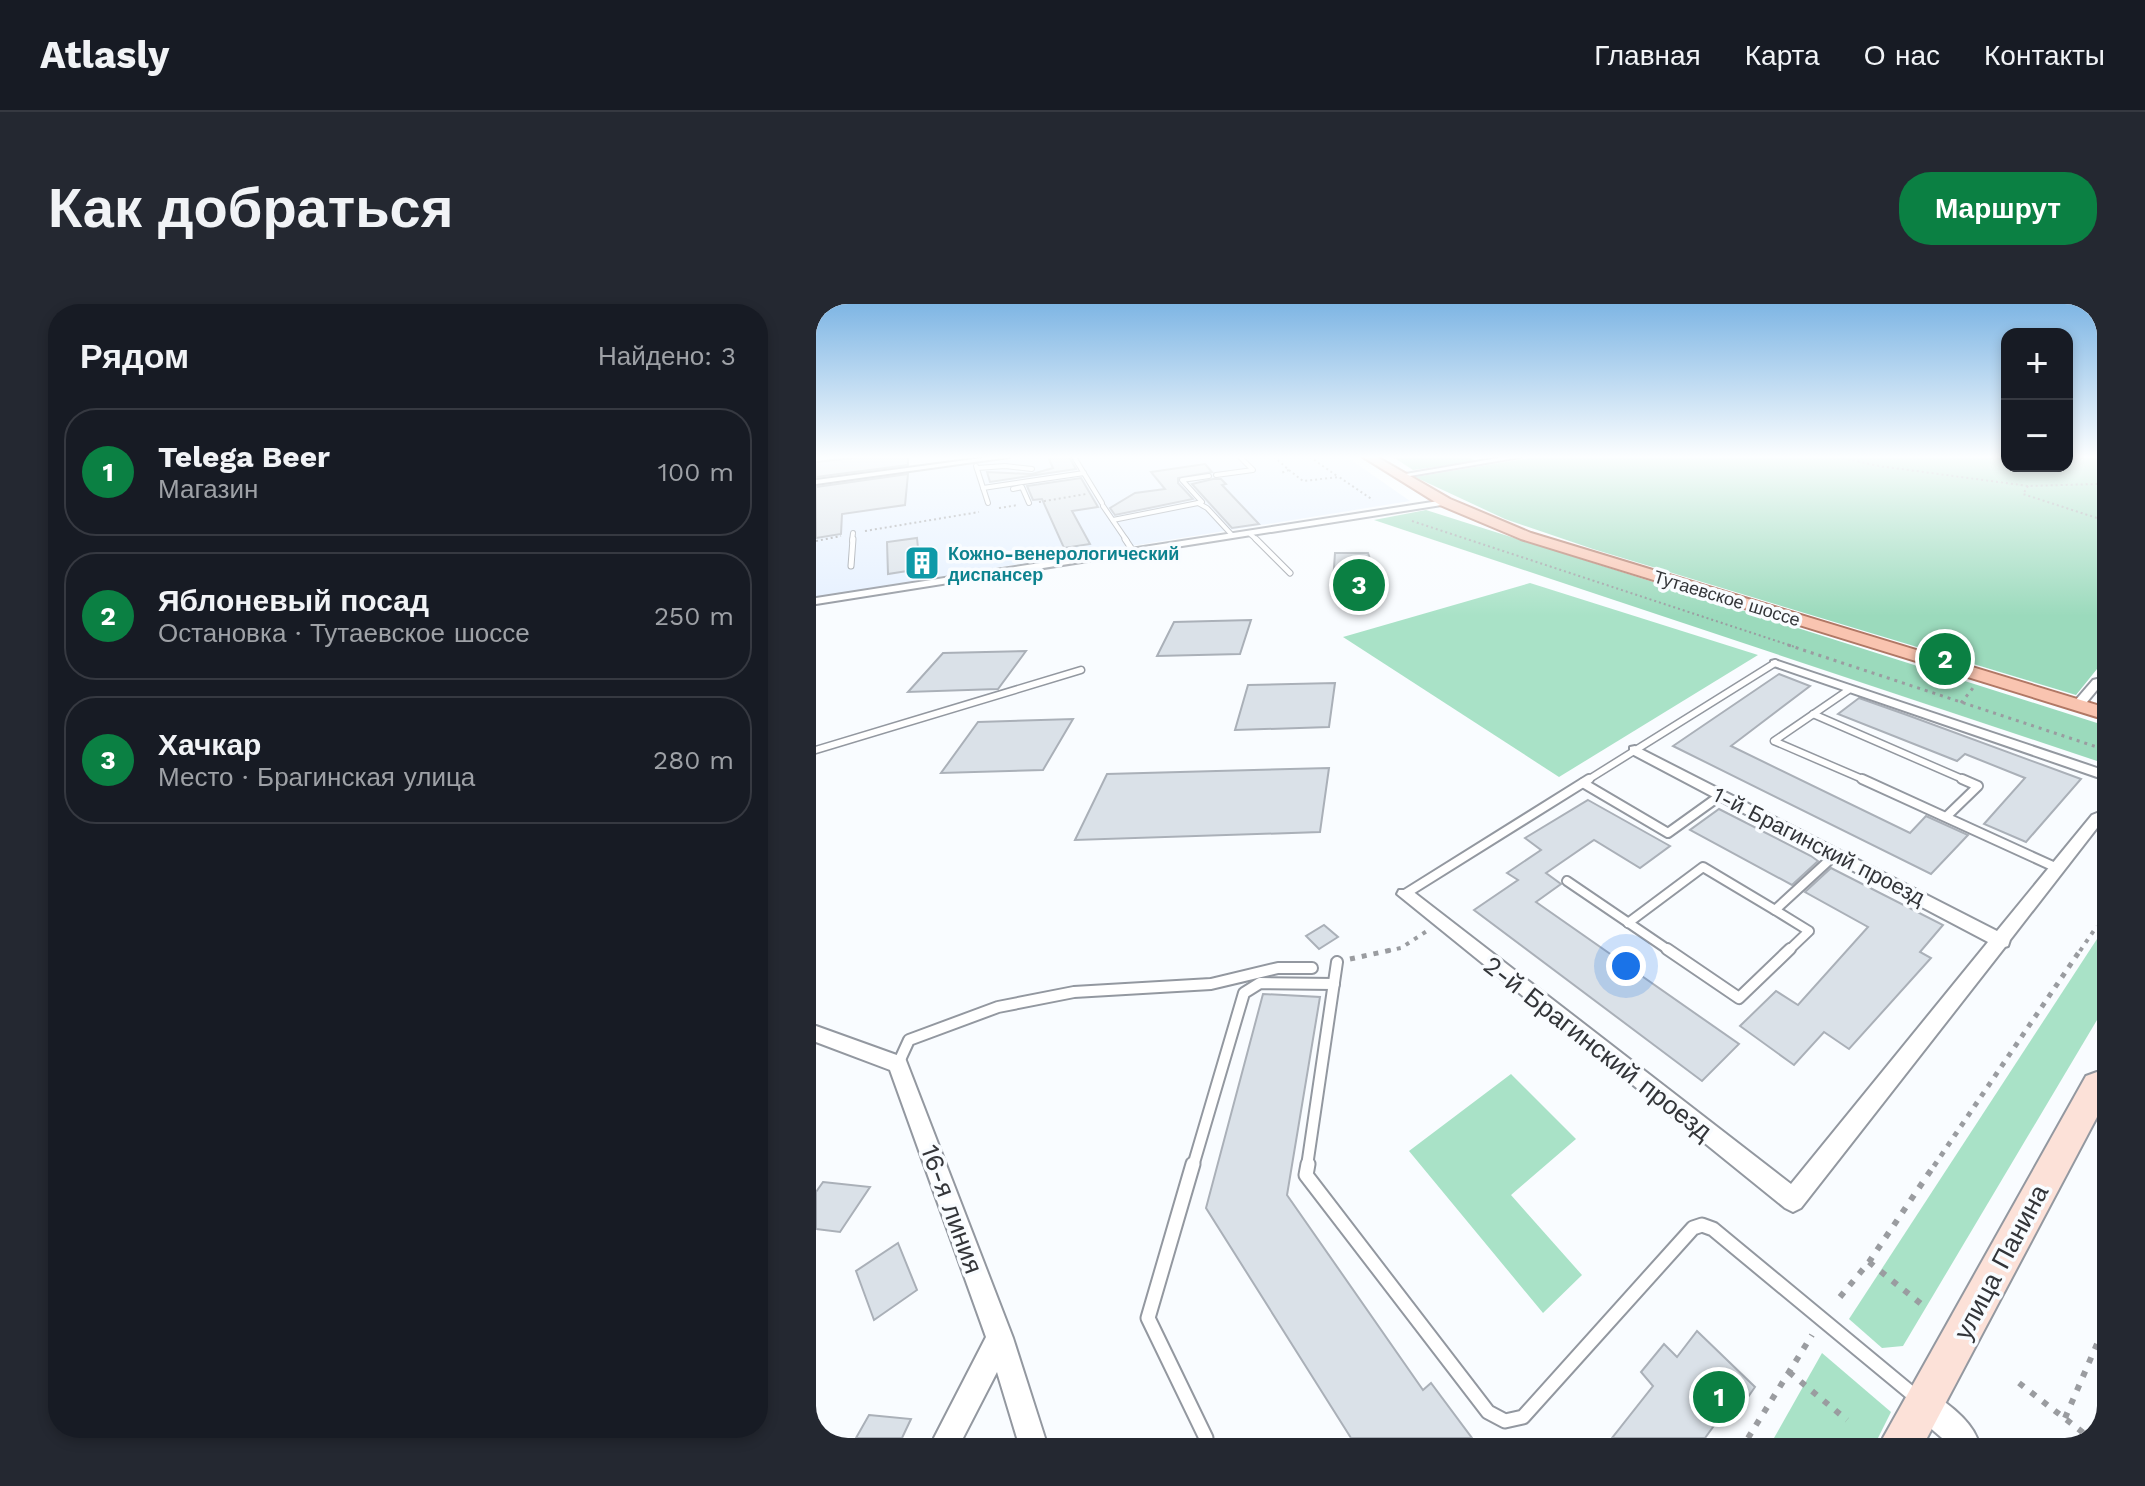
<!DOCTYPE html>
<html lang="ru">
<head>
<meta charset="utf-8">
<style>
	:root { --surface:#171b24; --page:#242831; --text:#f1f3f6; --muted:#9ea1a6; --line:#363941; --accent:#0b8043 }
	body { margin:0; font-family:"Work Sans",sans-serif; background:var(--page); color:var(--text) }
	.controls { position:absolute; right:24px; top:24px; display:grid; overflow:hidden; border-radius:16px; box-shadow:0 4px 12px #0003 }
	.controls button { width:72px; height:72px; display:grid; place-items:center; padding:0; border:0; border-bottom:2px solid var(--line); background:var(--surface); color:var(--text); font:40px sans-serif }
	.you { position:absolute; left:810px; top:662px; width:28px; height:28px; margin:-20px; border:6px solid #fff; border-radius:50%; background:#1a73e8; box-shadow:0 0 0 12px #1a73e833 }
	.badge { display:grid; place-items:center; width:52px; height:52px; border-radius:50%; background:var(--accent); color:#fff; font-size:26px; font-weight:700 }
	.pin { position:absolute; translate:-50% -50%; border:4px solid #fff; box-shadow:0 2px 8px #0006 }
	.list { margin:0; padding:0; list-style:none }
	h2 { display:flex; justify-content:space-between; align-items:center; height:104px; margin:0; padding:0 32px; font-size:34px }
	h2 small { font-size:26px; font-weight:400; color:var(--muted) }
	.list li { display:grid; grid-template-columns:52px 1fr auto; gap:24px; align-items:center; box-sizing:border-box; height:128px; margin:0 16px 16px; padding:0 16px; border:2px solid var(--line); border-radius:32px }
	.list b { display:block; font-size:30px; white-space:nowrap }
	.list p { margin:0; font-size:26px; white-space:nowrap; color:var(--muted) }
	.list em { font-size:26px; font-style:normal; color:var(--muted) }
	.map { position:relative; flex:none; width:1281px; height:1134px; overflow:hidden; border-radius:32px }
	header { display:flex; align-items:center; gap:48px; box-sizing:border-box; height:112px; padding:0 40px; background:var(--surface); border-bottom:2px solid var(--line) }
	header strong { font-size:38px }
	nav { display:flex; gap:44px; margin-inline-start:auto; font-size:28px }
	.intro { display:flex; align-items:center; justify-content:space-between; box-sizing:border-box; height:192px; padding:0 48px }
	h1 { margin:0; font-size:56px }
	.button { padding:20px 36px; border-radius:32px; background:var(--accent); color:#fff; font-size:28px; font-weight:700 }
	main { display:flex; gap:48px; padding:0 48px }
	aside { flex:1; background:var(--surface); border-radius:32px; box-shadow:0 4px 12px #0003 }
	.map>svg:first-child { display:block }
</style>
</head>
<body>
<header>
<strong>Atlasly</strong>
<nav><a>Главная</a><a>Карта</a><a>О нас</a><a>Контакты</a></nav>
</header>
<div class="intro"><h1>Как добраться</h1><a class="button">Маршрут</a></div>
<main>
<aside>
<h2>Рядом<small>Найдено: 3</small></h2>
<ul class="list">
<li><span class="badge">1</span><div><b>Telega Beer</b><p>Магазин</p></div><em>100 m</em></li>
<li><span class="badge">2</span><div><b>Яблоневый посад</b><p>Остановка · Тутаевское шоссе</p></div><em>250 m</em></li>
<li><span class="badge">3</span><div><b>Хачкар</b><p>Место · Брагинская улица</p></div><em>280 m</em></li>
</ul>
</aside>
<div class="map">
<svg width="1281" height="1134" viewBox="0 0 1281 1134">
	<rect width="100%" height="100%" fill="#f9fcff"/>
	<polygon fill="#e5f0ff" points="213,153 531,153 594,197 0,293 0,181"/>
	<g fill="#a9e2c7">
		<polygon points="714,279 942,351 743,473 527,333"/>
		<polygon points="1281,635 1281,716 1087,1042 1066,1044 1033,1015"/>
		<polygon points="695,770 760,835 695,891 766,971 727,1009 593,847"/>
		<polygon points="1006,1049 1075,1108 1062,1134 958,1134"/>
	</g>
	<g fill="#9bdabc">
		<polygon points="577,153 653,153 661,157 597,166"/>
		<polygon points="719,153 1191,153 1191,162 1251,162 1251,153 1281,153 1281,365 1260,391 777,245 689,215 599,173"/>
		<polygon points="610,206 1281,419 1281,457 558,216"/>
	</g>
	<g fill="#dae1e8" stroke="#aab0b8" stroke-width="2">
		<polygon points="45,153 92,153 92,161 0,173 0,158"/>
		<polygon points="232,153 253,153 260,165 174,178 171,168 216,170 237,164"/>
		<polygon points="389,160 396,168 362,174 362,179 377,195 299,211 294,204 319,189 349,185 335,168"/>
		<polygon points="92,170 89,201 26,210 25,230 0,234 0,183"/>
		<polygon points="265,174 282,203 256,207 274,240 248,244 226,195 217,196 211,182"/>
		<polygon points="397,175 405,175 410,180 406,181 443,220 416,224 376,180"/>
		<polygon points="101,234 104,265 72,270 71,238"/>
		<polygon points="519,249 552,249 566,290 560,295 516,292"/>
		<polygon points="435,316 424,350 341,352 358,318"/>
		<polygon points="210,347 182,385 92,388 127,349"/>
		<polygon points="963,370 994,382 915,442 1094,529 1110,512 1152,531 1115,570 857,442"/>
		<polygon points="519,379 513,423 419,426 432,381"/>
		<polygon points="1043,394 1091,411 1265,475 1210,538 1168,520 1209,474 1149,450 1141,457 1022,410"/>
		<polygon points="257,415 227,466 125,469 162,418"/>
		<polygon points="513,464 504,528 259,536 291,470"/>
		<polygon points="772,496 854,542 824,564 778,536 730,569 745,580 720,598 923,740 886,777 658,606 702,576 691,569 725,546 709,534"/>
		<polygon points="903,505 995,552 1002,557 976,581 874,526"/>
		<polygon points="1015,564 1127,621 1104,648 1115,654 1033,745 1008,728 978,761 924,722 960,687 982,701 1052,623 989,588"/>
		<polygon points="508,621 522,633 503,645 490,632"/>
		<polygon points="447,690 504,693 471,891 607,1086 615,1079 656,1134 535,1134 390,904"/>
		<polygon points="7,878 54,883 24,928 0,925 0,888"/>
		<polygon points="82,939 101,986 58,1016 40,967"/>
		<polygon points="881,1027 939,1083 921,1109 913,1101 889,1134 796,1134 837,1082 825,1068 848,1040 861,1053"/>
		<polygon points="53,1111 95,1115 86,1134 40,1134"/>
	</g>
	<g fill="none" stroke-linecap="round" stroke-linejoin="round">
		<defs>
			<g id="lane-far5">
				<polyline points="258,153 286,199"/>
				<polyline points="160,162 172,199"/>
				<polyline points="161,164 189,162 216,165"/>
				<polyline points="400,171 437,166 424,153"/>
				<polyline points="393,172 366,176 386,198 382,199 391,204 416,231"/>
				<polyline points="167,184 268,169"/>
				<polyline points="197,185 206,183 213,199"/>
				<polyline points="287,202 311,237"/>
				<polyline points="297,216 382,199"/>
				<polyline points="433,229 442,237"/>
				<polyline points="36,237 37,229"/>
			</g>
			<g id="lane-far4">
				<polyline points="309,235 317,247"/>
				<polyline points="440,235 474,269"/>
				<polyline points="35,262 37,235"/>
			</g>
			<g id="lane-far3">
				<polyline points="1034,385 958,437 1051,477"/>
				<polyline points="997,410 1151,477"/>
				<polyline points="0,446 265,366"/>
				<polyline points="770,477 959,359"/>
			</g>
			<g id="lane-far2">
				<polyline points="1046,475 1241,564"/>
				<polyline points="767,479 852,529 905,491"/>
				<polyline points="1131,512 1162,482 1146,475"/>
				<polyline points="751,577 854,647"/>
				<polyline points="589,590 773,475"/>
				<polyline points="812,619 887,563 959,606"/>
				<polyline points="972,647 993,627 959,606 1020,550"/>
			</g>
			<g id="lane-far1">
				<polyline points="851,645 923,694 974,645"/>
				<polyline points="82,760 93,736 182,703 258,688 395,680 462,664 496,664"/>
				<polyline points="377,862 428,689 444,679 518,680"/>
				<polyline points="491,862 521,658"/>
			</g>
			<g id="lane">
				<polyline points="377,860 332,1014 390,1134"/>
				<polyline points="492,860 490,871 672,1108 689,1117 707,1113 877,924 886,921 897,925 1100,1093"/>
			</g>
			<g id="street">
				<polygon points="174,153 194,153 0,180 0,176"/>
				<polygon points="688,153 705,153 582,174 578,172"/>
				<polygon points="629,196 632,200 0,300 0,294"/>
				<polygon points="959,356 1281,464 1281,473 955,361 955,357"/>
				<polygon points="1281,375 1281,386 1266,404 1258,404 1258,398 1277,376"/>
				<polygon points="819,442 1181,627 1276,511 1281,509 1281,524 1194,636 1192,642 1189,643 985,904 977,908 969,904 581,590 583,586 595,586 975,880 1172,638 814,449 814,443"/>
				<polygon points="0,722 89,754 197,1034 229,1134 201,1134 181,1068 147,1134 118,1134 170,1033 74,766 0,738"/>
				<path d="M 1108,1086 C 1127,1094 1153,1115 1161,1134 L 1126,1134 L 1098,1110 L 1094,1100 L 1098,1090 Z"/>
			</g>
			<polygon id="secondary" points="1281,768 1281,813 1111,1134 1067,1134 1270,772"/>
			<polygon id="primary" points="547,153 561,153 634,195 715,229 1281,401 1281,413 705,235 624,201"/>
		</defs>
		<use href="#lane-far5" stroke="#9398a0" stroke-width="6"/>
		<use href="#lane-far4" stroke="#9398a0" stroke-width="7"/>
		<use href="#lane-far3" stroke="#9398a0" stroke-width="9"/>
		<use href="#lane-far2" stroke="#9398a0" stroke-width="12"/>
		<use href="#lane-far1" stroke="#9398a0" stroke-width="14"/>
		<use href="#lane" stroke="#9398a0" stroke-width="17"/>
		<use href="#street" stroke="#9398a0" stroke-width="4"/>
		<use href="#secondary" stroke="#9398a0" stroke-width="4"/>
		<use href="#primary" stroke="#b17865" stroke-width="4"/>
		<g stroke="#9a9ca0" stroke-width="2" stroke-dasharray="2 3" stroke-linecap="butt">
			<polyline points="458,153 473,166 465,169"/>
			<polyline points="494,153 521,172"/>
			<polyline points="1022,153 1063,162 1212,182 1281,180"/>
			<polyline points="473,166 487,177 523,173 557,196"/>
			<polyline points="1212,182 1207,190 1281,214"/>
			<polyline points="223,198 270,190"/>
			<polyline points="183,204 202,201"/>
			<polyline points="596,217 979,343"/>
			<polyline points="49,227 163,208"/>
			<polyline points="0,237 25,232"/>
		</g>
		<g stroke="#9a9ca0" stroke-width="3" stroke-dasharray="3 5" stroke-linecap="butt">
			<polyline points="972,341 1281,443"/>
			<polyline points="1145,399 1157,384"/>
		</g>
		<g stroke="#9a9ca0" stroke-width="4" stroke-dasharray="4 6" stroke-linecap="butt">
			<polyline points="571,647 585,644 611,627"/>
			<polyline points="1264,647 1281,622"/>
		</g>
		<g stroke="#9a9ca0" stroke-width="5" stroke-dasharray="5 7" stroke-linecap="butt">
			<polyline points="534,655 580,645"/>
			<polyline points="1118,862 1265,645"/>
		</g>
		<g stroke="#9a9ca0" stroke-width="6" stroke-dasharray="6 9" stroke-linecap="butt">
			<polyline points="1053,958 1109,1003"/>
			<polyline points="1024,993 1053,958 1119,860"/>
			<polyline points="973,1068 1031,1116"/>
			<polyline points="1203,1079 1274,1134"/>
			<polyline points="1249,1114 1281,1040"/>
			<polyline points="932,1134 996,1031"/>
		</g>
		<use href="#lane-far5" stroke="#fff" stroke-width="4"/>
		<use href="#lane-far4" stroke="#fff" stroke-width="5"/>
		<use href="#lane-far3" stroke="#fff" stroke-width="6"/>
		<use href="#lane-far2" stroke="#fff" stroke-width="8"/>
		<use href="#lane-far1" stroke="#fff" stroke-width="10"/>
		<use href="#lane" stroke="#fff" stroke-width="13"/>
		<use href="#street" fill="#fff" fill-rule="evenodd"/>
		<use href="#secondary" fill="#fce1d8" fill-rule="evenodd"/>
		<use href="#primary" fill="#f9c4b0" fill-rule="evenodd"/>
	</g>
	<linearGradient id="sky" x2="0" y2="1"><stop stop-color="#7fb6e4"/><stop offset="0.49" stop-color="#fcfeff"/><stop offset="1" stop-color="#fcfeff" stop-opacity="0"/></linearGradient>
	<rect width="1281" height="312" fill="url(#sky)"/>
	<defs>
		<symbol id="building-square" viewBox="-11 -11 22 22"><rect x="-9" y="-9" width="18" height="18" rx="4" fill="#0f9aa8" stroke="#f9fcff"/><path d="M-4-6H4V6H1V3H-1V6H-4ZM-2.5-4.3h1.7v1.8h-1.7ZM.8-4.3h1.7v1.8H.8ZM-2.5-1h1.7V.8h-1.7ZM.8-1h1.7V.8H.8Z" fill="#fff"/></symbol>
	</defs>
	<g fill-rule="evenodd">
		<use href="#building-square" x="86" y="239" width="40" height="40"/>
	</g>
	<g text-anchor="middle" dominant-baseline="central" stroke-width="7" stroke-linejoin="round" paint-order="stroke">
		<g font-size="18" font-weight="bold" fill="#0d838f" stroke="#f9fcff" text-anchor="start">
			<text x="132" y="249">Кожно-венерологический<tspan x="132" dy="21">диспансер</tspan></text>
		</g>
		<g font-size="18" fill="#333539" stroke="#f9fcff">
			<text transform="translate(911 294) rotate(17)">Тутаевское шоссе</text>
		</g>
		<g font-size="22" fill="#333539" stroke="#f9fcff">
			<text transform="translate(1003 542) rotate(27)">1-й Брагинский проезд</text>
		</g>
		<g font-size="26" fill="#333539" stroke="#f9fcff">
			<text transform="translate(782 744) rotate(38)">2-й Брагинский проезд</text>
			<text transform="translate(136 905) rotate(70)">16-я линия</text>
			<text transform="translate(1185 958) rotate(-62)">улица Панина</text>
		</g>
	</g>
</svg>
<div class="controls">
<button>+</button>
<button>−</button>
</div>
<div class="you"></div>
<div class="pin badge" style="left:903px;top:1093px">1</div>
<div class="pin badge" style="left:1129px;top:355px">2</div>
<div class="pin badge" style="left:543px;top:281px">3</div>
</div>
</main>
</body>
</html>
